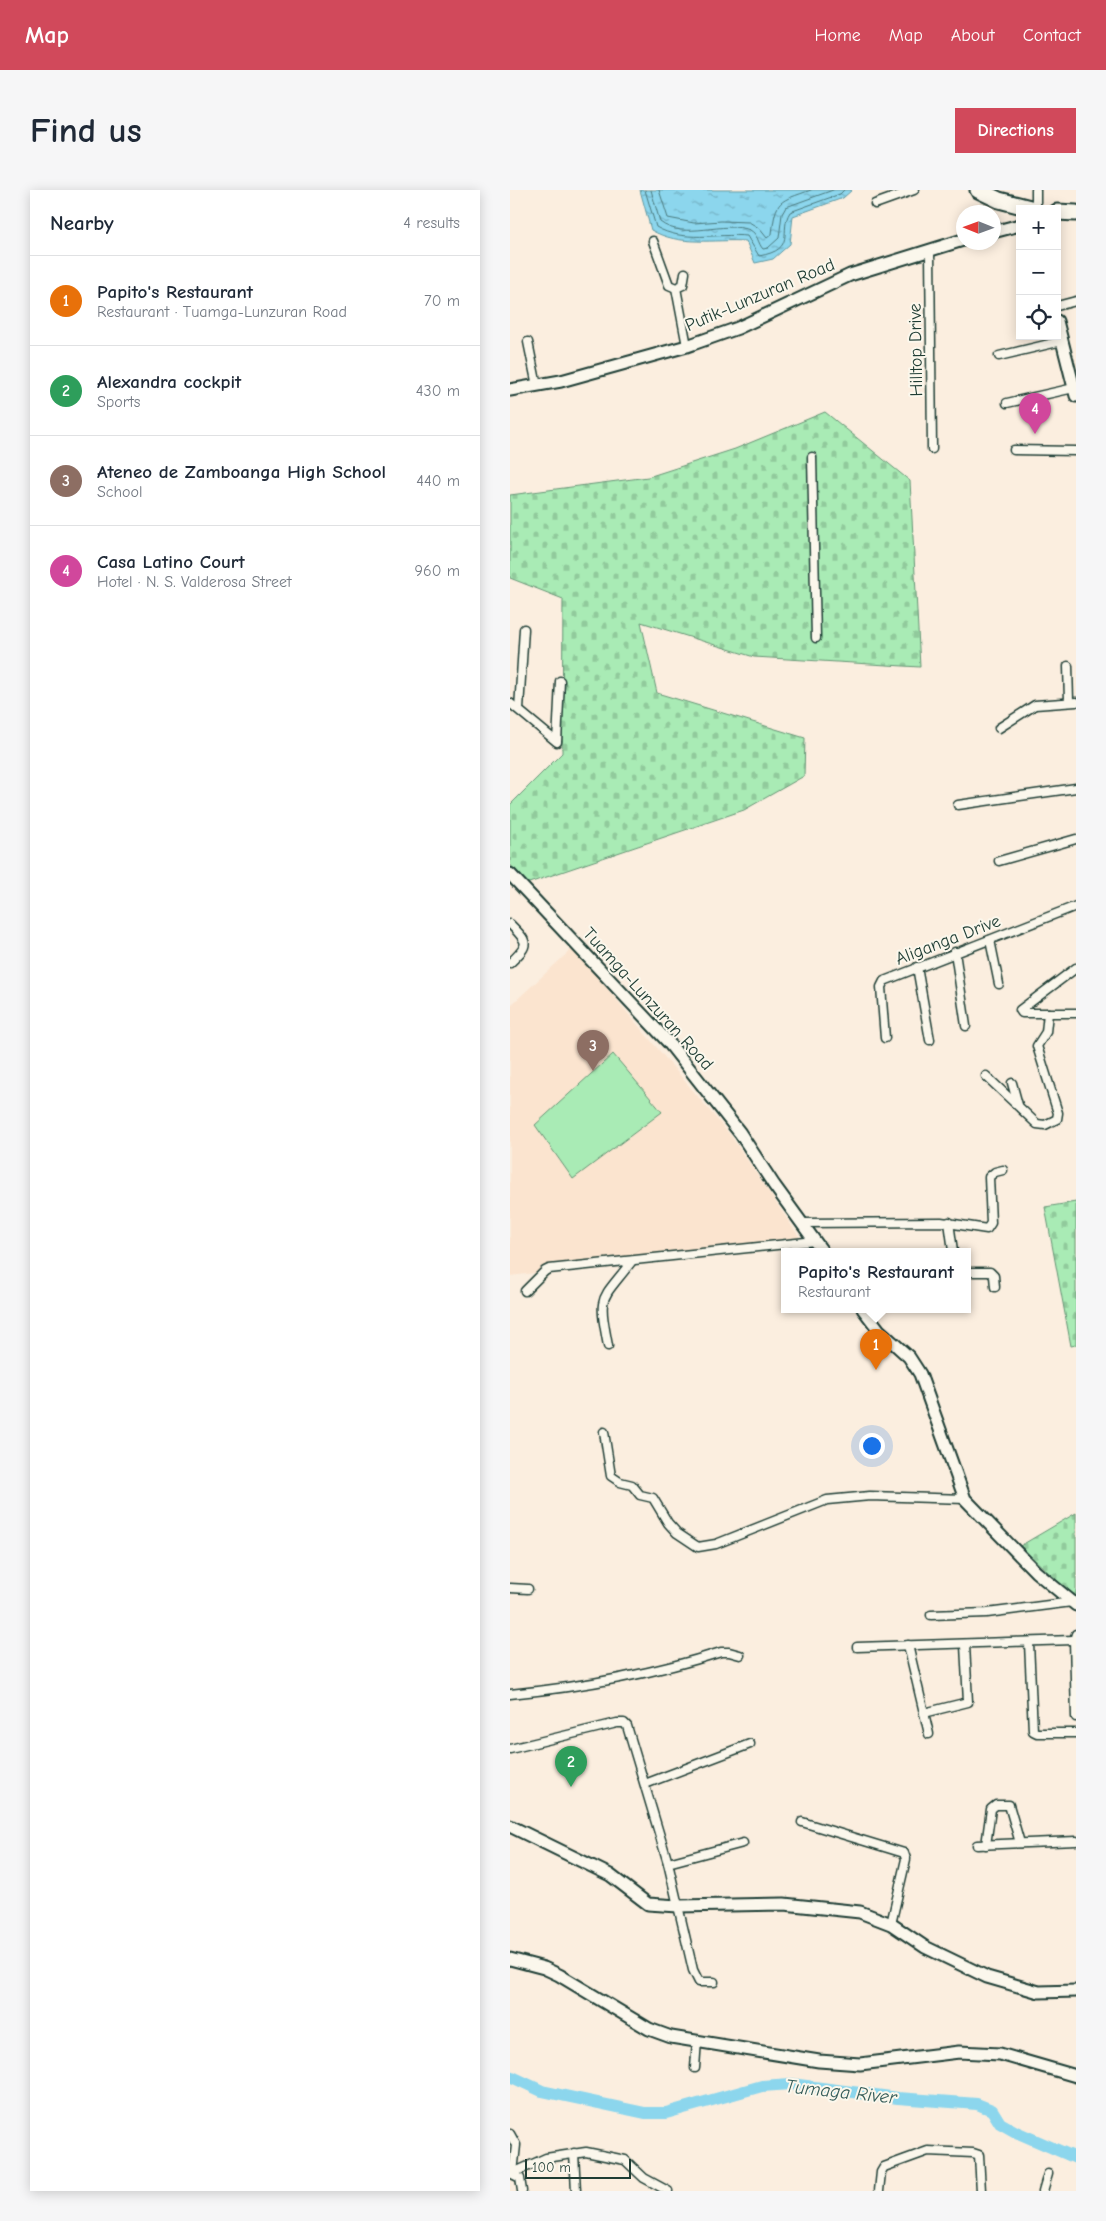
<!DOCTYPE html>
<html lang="en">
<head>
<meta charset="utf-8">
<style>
	:root { --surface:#fff; --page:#f6f6f7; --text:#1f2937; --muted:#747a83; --line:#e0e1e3; --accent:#d1495b }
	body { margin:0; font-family:"Comic Neue",sans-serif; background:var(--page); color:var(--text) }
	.controls { position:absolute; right:15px; top:15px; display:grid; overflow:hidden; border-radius:0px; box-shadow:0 2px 12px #0003 }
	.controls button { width:45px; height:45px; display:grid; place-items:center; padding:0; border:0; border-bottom:1px solid var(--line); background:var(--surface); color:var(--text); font:25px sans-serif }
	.compass { position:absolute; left:446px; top:15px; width:45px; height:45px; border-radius:50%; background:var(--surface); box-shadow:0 2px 12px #0003; rotate:271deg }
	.scale { position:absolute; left:15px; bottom:12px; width:106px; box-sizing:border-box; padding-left:5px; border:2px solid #1f3d34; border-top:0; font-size:14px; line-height:18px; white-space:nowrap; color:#1f3d34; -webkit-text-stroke:4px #fbf7ec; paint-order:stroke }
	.you { position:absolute; left:361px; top:1255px; width:18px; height:18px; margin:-12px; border:4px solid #fff; border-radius:50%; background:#1a73e8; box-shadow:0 0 0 8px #1a73e833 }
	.badge { display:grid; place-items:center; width:32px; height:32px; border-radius:50%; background:var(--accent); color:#fff; font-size:16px; font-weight:700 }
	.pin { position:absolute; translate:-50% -41px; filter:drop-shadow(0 1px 2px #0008) }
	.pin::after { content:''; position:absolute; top:26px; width:18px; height:15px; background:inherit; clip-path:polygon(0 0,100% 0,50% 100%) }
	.popup { position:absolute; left:271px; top:1058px; width:190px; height:65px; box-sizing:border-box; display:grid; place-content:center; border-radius:0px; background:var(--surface); filter:drop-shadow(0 1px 4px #0005); font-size:16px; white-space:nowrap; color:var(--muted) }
	.popup b { font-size:19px; color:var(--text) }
	.popup::after { content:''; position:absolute; left:50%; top:100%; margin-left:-10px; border:10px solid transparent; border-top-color:var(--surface) }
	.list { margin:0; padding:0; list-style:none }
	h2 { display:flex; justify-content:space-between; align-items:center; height:65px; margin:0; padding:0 20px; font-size:21px }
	h2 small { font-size:16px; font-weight:400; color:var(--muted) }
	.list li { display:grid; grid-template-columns:32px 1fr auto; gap:15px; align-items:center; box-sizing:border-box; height:90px; padding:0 20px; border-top:1px solid var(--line) }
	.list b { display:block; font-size:19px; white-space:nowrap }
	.list p { margin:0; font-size:16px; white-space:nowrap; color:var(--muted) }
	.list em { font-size:16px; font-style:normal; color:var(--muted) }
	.icon { flex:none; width:28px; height:28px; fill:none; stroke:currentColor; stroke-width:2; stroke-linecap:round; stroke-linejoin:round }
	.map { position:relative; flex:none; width:566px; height:2001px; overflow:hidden; border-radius:0px }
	header { display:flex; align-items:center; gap:30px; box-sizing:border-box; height:70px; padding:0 25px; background:var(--accent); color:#fff }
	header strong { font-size:24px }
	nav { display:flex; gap:28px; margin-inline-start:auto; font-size:18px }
	.intro { display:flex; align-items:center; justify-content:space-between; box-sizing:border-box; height:120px; padding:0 30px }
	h1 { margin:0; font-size:35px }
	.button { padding:12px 22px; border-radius:0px; background:var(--accent); color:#fff; font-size:18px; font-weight:700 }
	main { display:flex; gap:30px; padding:0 30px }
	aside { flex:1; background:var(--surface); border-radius:0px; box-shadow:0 2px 12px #0003 }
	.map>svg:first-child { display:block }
</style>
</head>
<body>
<header>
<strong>Map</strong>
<nav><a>Home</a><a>Map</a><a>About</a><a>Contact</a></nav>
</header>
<div class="intro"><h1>Find us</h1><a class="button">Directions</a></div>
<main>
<aside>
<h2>Nearby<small>4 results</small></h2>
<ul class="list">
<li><span class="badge" style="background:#e8710a">1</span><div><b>Papito's Restaurant</b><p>Restaurant · Tuamga-Lunzuran Road</p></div><em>70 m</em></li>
<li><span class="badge" style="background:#2e9e5b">2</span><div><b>Alexandra cockpit</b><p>Sports</p></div><em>430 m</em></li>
<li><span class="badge" style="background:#8d6e63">3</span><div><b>Ateneo de Zamboanga High School</b><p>School</p></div><em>440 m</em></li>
<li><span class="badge" style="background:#d1479c">4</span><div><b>Casa Latino Court</b><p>Hotel · N. S. Valderosa Street</p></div><em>960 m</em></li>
</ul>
</aside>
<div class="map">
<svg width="566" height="2001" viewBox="0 0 566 2001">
	<defs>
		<pattern id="cemetery-stones" width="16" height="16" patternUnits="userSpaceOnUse" patternTransform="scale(1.25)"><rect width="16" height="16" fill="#a9ebb5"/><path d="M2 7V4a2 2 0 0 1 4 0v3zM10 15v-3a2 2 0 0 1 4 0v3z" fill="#91ca9c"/></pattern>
		<pattern id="water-ripples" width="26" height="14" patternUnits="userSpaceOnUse" patternTransform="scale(1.25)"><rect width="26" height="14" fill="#8cd6ed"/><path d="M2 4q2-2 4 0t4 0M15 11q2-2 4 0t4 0" fill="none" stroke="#72afc1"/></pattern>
	</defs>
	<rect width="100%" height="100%" fill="#fbeedf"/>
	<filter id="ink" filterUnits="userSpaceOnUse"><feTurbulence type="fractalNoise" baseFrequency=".02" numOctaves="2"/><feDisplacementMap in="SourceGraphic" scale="10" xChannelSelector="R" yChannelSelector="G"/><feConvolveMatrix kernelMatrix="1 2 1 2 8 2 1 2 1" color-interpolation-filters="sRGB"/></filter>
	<g filter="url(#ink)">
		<polygon fill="#fbe4cf" points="63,758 221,946 292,1051 0,1086 0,816"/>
		<g fill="url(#cemetery-stones)" stroke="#649474">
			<polygon points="315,222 400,291 410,477 244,467 131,432 147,503 295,548 294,586 234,620 16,694 0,674 0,615 52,563 53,409 0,388 0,305 138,287 225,259"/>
			<polygon points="566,1012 566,1155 561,1156 535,1017"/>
			<polygon points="566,1323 566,1408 510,1356"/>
		</g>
		<polygon fill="#a9ebb5" stroke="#649474" points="103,864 152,922 63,989 25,935"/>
		<path fill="url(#water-ripples)" stroke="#6099a3" d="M 130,0 L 342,0 L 333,8 L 283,26 L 280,54 L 263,69 L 245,73 L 236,51 C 204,49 170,57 141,40 Z"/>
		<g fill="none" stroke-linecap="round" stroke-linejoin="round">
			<g stroke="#4b7a7e" stroke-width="1">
				<path d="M 135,0 L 146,37 C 173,53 207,43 237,46 L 249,66 C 288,59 268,41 280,22 L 330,4 L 334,0"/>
				<path d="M 141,0 L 150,32 C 174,51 214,30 240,40 C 248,44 248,54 253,59 L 258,58 L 269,48 L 272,24 L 276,17 L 323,0"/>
				<path d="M 149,0 L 158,28 L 184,33 L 211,31 L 239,32 L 249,38 L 257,48 L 262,44 C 266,9 268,12 301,0"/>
			</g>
			<polyline stroke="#8cd6ed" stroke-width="12" points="0,1886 32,1901 135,1923 156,1923 252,1896 281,1894 388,1908 467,1914 482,1920 490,1933 506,1942 566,1968"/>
			<defs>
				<g id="street">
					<polyline points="526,0 526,19"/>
					<polyline points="365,14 404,0"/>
					<polyline points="143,51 159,95 166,98 173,95 175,83"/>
					<polyline points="420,61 422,259"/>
					<polyline points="166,98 177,156"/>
					<polyline points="547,116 566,111"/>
					<polyline points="18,152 27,196"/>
					<polyline points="489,166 552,151"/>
					<polyline points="497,213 564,198"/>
					<polyline points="504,260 566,261"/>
					<polyline points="302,267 306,448"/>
					<polyline points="558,476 559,511"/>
					<polyline points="0,513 47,552 50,491"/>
					<polyline points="9,519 14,439"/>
					<polyline points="489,538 525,515 566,512"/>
					<polyline points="448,615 566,598"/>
					<polyline points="489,671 566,649"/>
					<path d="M 0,734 C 19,753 20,754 0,773"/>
					<polyline points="480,750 489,794"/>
					<polyline points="445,762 456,836"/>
					<polyline points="407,777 420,850"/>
					<polyline points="566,778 510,820 512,823 566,823"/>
					<polyline points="375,848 371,797 374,791 566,716"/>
					<polyline points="476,886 527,934 535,935 547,929 548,923 527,856 536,842 538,823"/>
					<polyline points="502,893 508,915"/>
					<polyline points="439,1032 443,1061"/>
					<polyline points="292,1033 431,1032 477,1039 481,1033 479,987 485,982 493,980"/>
					<polyline points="457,1082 480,1082 484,1086 485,1097"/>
					<polyline points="15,1101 35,1081 39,1079 305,1051"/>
					<path d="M 98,1156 C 88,1102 90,1113 122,1071"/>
					<polyline points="94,1242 101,1286 110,1292 122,1295 130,1305 143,1308 158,1333 167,1343 188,1357 206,1354 317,1310 360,1306 455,1309"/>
					<polyline points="0,1398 18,1399"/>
					<polyline points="421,1425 477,1423 562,1412"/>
					<polyline points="566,1444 564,1450 566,1527"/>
					<polyline points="519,1453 523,1541 527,1543 566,1543"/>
					<polyline points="398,1455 419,1544"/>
					<polyline points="347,1457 564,1450"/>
					<path d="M 0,1504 C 71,1497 143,1484 211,1462 L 219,1462 L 230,1465"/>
					<polyline points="414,1523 458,1512 455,1455"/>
					<polyline points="0,1559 107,1533 114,1533 117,1536 158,1673 183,1780 189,1792 204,1792"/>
					<polyline points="135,1594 240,1554"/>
					<polyline points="292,1632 394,1663 396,1669 381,1734"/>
					<polyline points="467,1655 566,1651"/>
					<polyline points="476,1655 481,1619 486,1615 499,1615 510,1653"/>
					<polyline points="158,1673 233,1653"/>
					<polyline points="185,1878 187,1850"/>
					<polyline points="0,1944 6,1955 3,1983"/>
					<polyline points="64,1963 66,2001"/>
					<polyline points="0,1983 10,1988 12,2001"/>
					<polyline points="3,1983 36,1968 76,1962 115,1970 134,1988 158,2001"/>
					<polyline points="369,2001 371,1982 374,1977 418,1961 463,1963 469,1965 471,2001"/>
					<polyline points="533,2001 538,1984"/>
				</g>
				<g id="secondary">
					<polyline points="483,42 510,35"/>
					<polyline points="547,131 566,206"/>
					<polyline points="0,200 51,191 177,156 228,138 340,85 453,50"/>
					<polyline points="0,684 159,853 230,943 264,995 312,1061"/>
					<polyline points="353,1119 369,1140 399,1167 410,1184 455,1309 526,1382 566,1415"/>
					<polyline points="0,1636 100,1685 138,1714 168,1716 274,1714 350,1722 381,1734 415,1757 477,1787 529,1802 566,1801"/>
					<polyline points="0,1769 34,1778 49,1785 139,1839 161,1847 309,1871 350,1874 449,1862 490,1864 566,1886"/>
				</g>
				<g id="highway">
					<polyline points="468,0 489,10 524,19"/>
					<polyline points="547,22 566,23"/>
				</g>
			</defs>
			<use href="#street" stroke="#1f3d34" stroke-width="11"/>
			<use href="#secondary" stroke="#1f3d34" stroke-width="15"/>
			<use href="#highway" stroke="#1f3d34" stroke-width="19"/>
			<use href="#street" stroke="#fbf7ec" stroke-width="8"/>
			<use href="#secondary" stroke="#fbf7ec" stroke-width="11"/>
			<use href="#highway" stroke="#fbf7ec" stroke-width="15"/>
		</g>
	</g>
	<g text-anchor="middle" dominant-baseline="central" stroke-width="4" stroke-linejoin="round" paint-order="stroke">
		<g font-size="18" fill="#1f3d34" stroke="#fbf7ec">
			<text transform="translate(250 105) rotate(-23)">Putik-Lunzuran Road</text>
			<text transform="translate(406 160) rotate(-91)">Hilltop Drive</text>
			<text transform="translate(438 750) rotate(-21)">Aliganga Drive</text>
			<text transform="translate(138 809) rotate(48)">Tuamga-Lunzuran Road</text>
		</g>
		<g font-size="19" font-style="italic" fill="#355c59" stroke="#fbf7ec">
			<text transform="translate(331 1902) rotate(6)">Tumaga River</text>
		</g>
	</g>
</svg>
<div class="controls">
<button>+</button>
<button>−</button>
<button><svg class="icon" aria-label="locate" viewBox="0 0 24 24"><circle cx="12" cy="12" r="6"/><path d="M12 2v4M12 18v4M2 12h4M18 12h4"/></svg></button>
</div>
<svg class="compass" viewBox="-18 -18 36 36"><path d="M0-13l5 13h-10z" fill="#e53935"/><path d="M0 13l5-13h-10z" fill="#747a83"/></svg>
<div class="scale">100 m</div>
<div class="you"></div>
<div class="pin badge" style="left:366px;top:1180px;background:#e8710a">1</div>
<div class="popup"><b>Papito's Restaurant</b>Restaurant</div>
<div class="pin badge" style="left:61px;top:1597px;background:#2e9e5b">2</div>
<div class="pin badge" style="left:83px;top:881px;background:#8d6e63">3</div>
<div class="pin badge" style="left:525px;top:244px;background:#d1479c">4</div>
</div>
</main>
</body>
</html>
